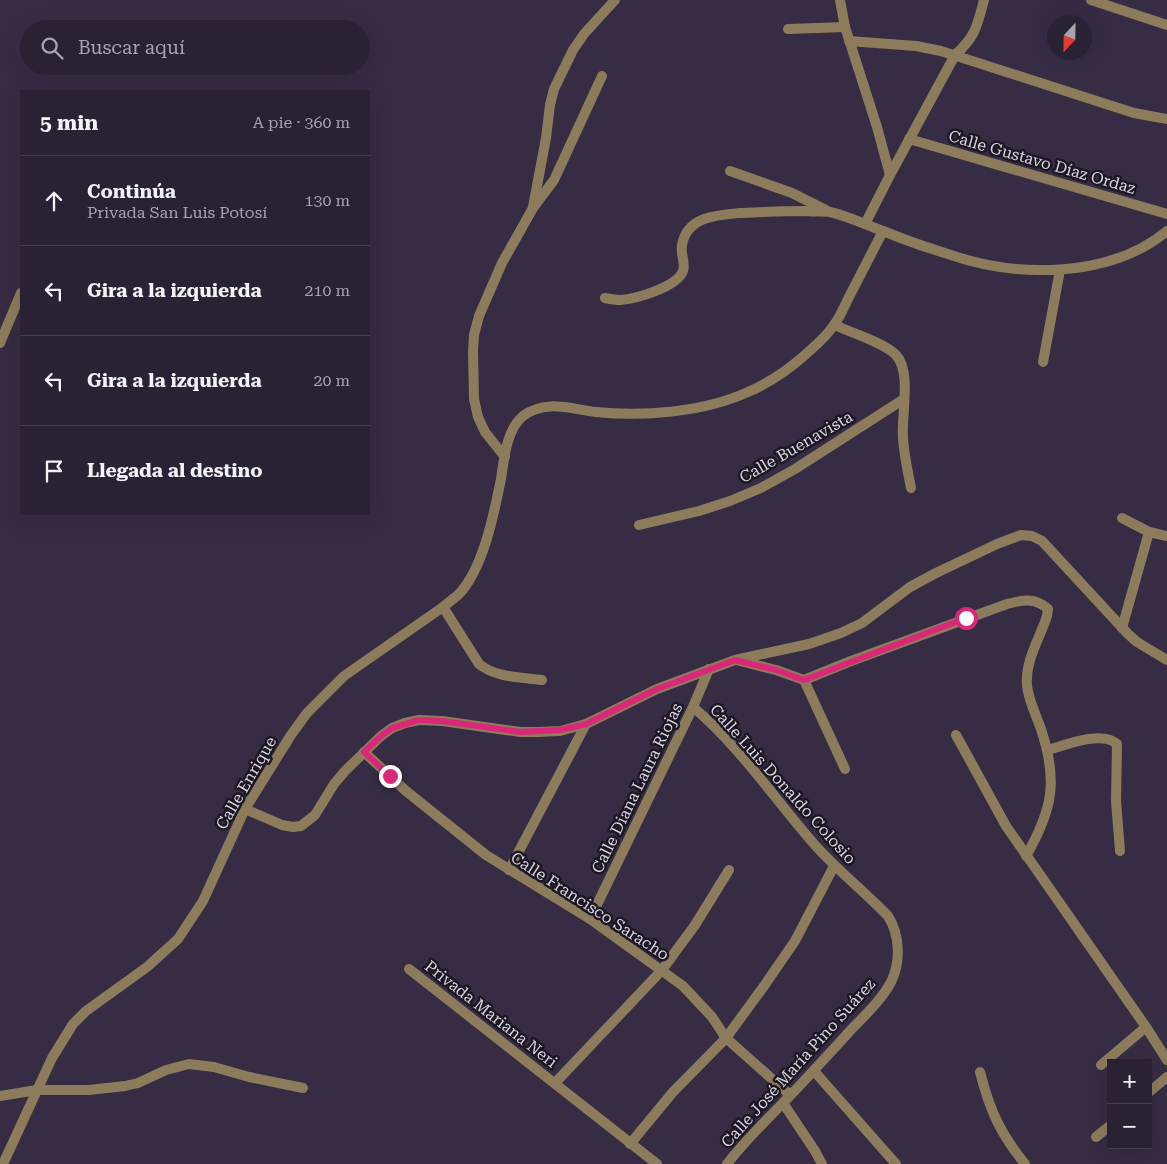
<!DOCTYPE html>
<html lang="es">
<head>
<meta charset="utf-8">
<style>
	:root { --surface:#282234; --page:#302a3c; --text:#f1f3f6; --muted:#a5a4ac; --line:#443f4f }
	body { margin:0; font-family:"Roboto Serif",serif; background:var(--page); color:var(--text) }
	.controls { position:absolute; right:15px; bottom:15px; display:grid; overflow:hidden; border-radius:0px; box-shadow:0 5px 20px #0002 }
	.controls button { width:45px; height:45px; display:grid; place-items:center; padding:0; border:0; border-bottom:1px solid var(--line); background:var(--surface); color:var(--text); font:25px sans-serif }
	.compass { position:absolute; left:1047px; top:15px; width:45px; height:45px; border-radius:50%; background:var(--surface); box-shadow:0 5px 20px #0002; rotate:202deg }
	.stop { position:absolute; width:15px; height:15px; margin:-11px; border:4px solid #db2777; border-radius:50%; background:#fff }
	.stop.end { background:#db2777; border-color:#fff; box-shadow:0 1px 5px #0008 }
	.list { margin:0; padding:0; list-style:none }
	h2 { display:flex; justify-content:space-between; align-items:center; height:65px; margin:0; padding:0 20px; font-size:21px }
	h2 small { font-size:16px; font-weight:400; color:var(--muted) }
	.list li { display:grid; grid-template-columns:32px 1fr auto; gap:15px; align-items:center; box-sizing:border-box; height:90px; padding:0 20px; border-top:1px solid var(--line) }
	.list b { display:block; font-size:19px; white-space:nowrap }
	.list p { margin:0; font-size:16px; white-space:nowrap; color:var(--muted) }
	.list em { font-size:16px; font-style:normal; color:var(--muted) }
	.icon { flex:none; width:28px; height:28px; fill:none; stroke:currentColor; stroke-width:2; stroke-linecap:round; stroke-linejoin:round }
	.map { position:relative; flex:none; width:1167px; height:1164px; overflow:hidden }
	.search { position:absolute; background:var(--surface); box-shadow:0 5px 20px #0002; left:20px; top:20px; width:350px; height:55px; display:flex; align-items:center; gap:12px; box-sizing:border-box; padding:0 18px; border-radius:28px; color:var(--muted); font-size:19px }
	.panel { position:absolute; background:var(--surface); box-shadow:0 5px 20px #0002; left:20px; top:90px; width:350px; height:425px; border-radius:0px }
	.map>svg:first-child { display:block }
</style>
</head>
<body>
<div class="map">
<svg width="1167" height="1164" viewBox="0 0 1167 1164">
	<rect width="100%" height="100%" fill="#362d45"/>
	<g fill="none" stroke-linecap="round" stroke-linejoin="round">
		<g stroke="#8d7c5c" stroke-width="10">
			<polyline points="840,0 845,27 877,127 890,175 865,224"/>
			<polyline points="1091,0 1167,25"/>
			<polyline points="788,29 845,27"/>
			<polyline points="849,41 916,46 941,51 1109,105 1134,113 1167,119"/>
			<polyline points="909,139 1167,214"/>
			<polyline points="730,171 792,193 826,210"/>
			<path d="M 890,175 L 955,55 C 976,36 977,26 984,0"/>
			<polyline points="533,207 546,138 550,105 554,89 573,50 584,34 615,0"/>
			<path d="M 605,298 C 610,299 615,300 620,300 C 636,299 677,287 683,271 C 686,262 680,254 682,245 C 687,217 716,215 739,213 C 762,212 784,211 807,211 C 814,212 823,211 830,212 C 848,216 866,225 883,231 C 905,240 928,248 951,255 C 1018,278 1110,278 1167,231"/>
			<path d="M 834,325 C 850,332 885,343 896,355 C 912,372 901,416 903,438 C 904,455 908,472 911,488"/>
			<polyline points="0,343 21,293"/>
			<polyline points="1043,362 1060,270"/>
			<polyline points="505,457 485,432 478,417 474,399 473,352 474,335 479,316 502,263 533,208 554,180 602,76"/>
			<polyline points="1122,518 1149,532 1167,536"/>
			<polyline points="639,525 699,511 730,501 761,488 795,469 904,399"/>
			<path d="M 443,607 L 479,664 C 496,678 521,677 542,680"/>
			<polyline points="1122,628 1149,532"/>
			<path d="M 736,660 L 776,670 L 804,680 L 851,661 L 1007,604 C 1022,600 1035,597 1048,609 L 1047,616 C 1040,638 1025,660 1027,685 C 1028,699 1036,715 1041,729 C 1058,781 1053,809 1026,856"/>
			<polyline points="804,680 845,769"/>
			<path d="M 693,707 C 740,747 774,798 814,844 C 837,870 864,891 888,916 C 900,935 901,962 891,982 C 881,1001 863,1017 849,1032 C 827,1056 806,1079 784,1102 C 764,1122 744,1142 727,1164"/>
			<polyline points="956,735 1006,826 1146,1027 1167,1060"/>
			<path d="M 1048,750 C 1065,745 1102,730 1117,744 L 1116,801 L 1120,851"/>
			<polyline points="364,752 406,791 486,855 590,919 683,986 712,1017 726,1038 790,1095"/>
			<polyline points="245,809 282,825 293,827 301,826 315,815 334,784 345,771 381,736 392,728 405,723 419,720 442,721 520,732 538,732 560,731 586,724 657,689 735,660 809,644 841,633 862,623 910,587 936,573 997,544 1021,535 1032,536 1042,541 1128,634 1137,642 1167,660"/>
			<polyline points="509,870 586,724"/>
			<polyline points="590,919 693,707 709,669"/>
			<polyline points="409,969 657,1164"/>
			<polyline points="1101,1065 1146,1027"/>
			<polyline points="814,1071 896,1164"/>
			<path d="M 980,1072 C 990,1111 1000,1133 1025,1164"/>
			<polyline points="555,1083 662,970 695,925 729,870"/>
			<polyline points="1148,1093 1167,1077"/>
			<polyline points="0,1096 37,1090 89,1090 125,1086 138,1083 166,1070 189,1064 214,1067 249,1077 303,1088"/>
			<polyline points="783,1103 815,1151 822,1164"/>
			<polyline points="1096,1137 1111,1125"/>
			<polyline points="630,1144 673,1092 726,1038 764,986 795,941 834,866"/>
			<path d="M 3,1164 L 52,1058 L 73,1024 L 86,1011 L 147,967 L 178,939 L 203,901 L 245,809 L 291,735 L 307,713 L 344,676 L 443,607 C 448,603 453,599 458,595 C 483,570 494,514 501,479 C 504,460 506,430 523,416 C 545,399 571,409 596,412 C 644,417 704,412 748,392 C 769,383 788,370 805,355 C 815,346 826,337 834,325 C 840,317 844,307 848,299 C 860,276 871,254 883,231"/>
		</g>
	</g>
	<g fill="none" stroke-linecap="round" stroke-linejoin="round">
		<polyline stroke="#db2777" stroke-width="6" points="390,776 364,752 381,736 392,728 419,720 442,721 520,732 560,730 586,724 657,689 735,660 776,670 804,680 966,618"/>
	</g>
	<g text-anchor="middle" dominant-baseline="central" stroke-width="5" stroke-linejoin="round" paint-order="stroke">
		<g font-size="16" fill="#d9d3e3" stroke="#1c1823">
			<text transform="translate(1042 162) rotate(16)">Calle Gustavo Díaz Ordaz</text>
			<text transform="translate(796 447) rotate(-30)">Calle Buenavista</text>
			<text transform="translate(246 783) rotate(-60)">Calle Enrique</text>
			<text transform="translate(783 784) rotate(48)">Calle Luis Donaldo Colosio</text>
			<text transform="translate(637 788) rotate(-64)">Calle Diana Laura Riojas</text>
			<text transform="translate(590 906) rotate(33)">Calle Francisco Saracho</text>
			<text transform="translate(491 1014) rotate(38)">Privada Mariana Neri</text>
			<text transform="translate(798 1063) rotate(-48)">Calle José María Pino Suárez</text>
		</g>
	</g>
</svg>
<div class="controls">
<button>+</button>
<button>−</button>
</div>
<svg class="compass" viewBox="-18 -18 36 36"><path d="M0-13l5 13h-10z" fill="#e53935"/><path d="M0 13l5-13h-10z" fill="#a5a4ac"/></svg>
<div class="stop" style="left:966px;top:618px"></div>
<div class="stop end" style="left:390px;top:776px"></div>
<div class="search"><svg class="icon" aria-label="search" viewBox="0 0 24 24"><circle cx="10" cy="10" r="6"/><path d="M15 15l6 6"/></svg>Buscar aquí</div>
<section class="panel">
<h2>5 min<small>A pie · 360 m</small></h2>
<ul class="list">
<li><svg class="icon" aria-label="ahead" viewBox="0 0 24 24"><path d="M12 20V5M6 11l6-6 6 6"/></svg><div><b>Continúa</b><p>Privada San Luis Potosí</p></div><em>130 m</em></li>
<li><svg class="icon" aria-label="left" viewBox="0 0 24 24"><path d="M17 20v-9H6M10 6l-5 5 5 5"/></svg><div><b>Gira a la izquierda</b></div><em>210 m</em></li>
<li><svg class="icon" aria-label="left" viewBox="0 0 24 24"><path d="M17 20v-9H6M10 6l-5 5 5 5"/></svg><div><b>Gira a la izquierda</b></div><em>20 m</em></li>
<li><svg class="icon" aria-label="arrive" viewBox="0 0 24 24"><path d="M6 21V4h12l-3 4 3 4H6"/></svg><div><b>Llegada al destino</b></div></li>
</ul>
</section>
</div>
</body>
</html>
